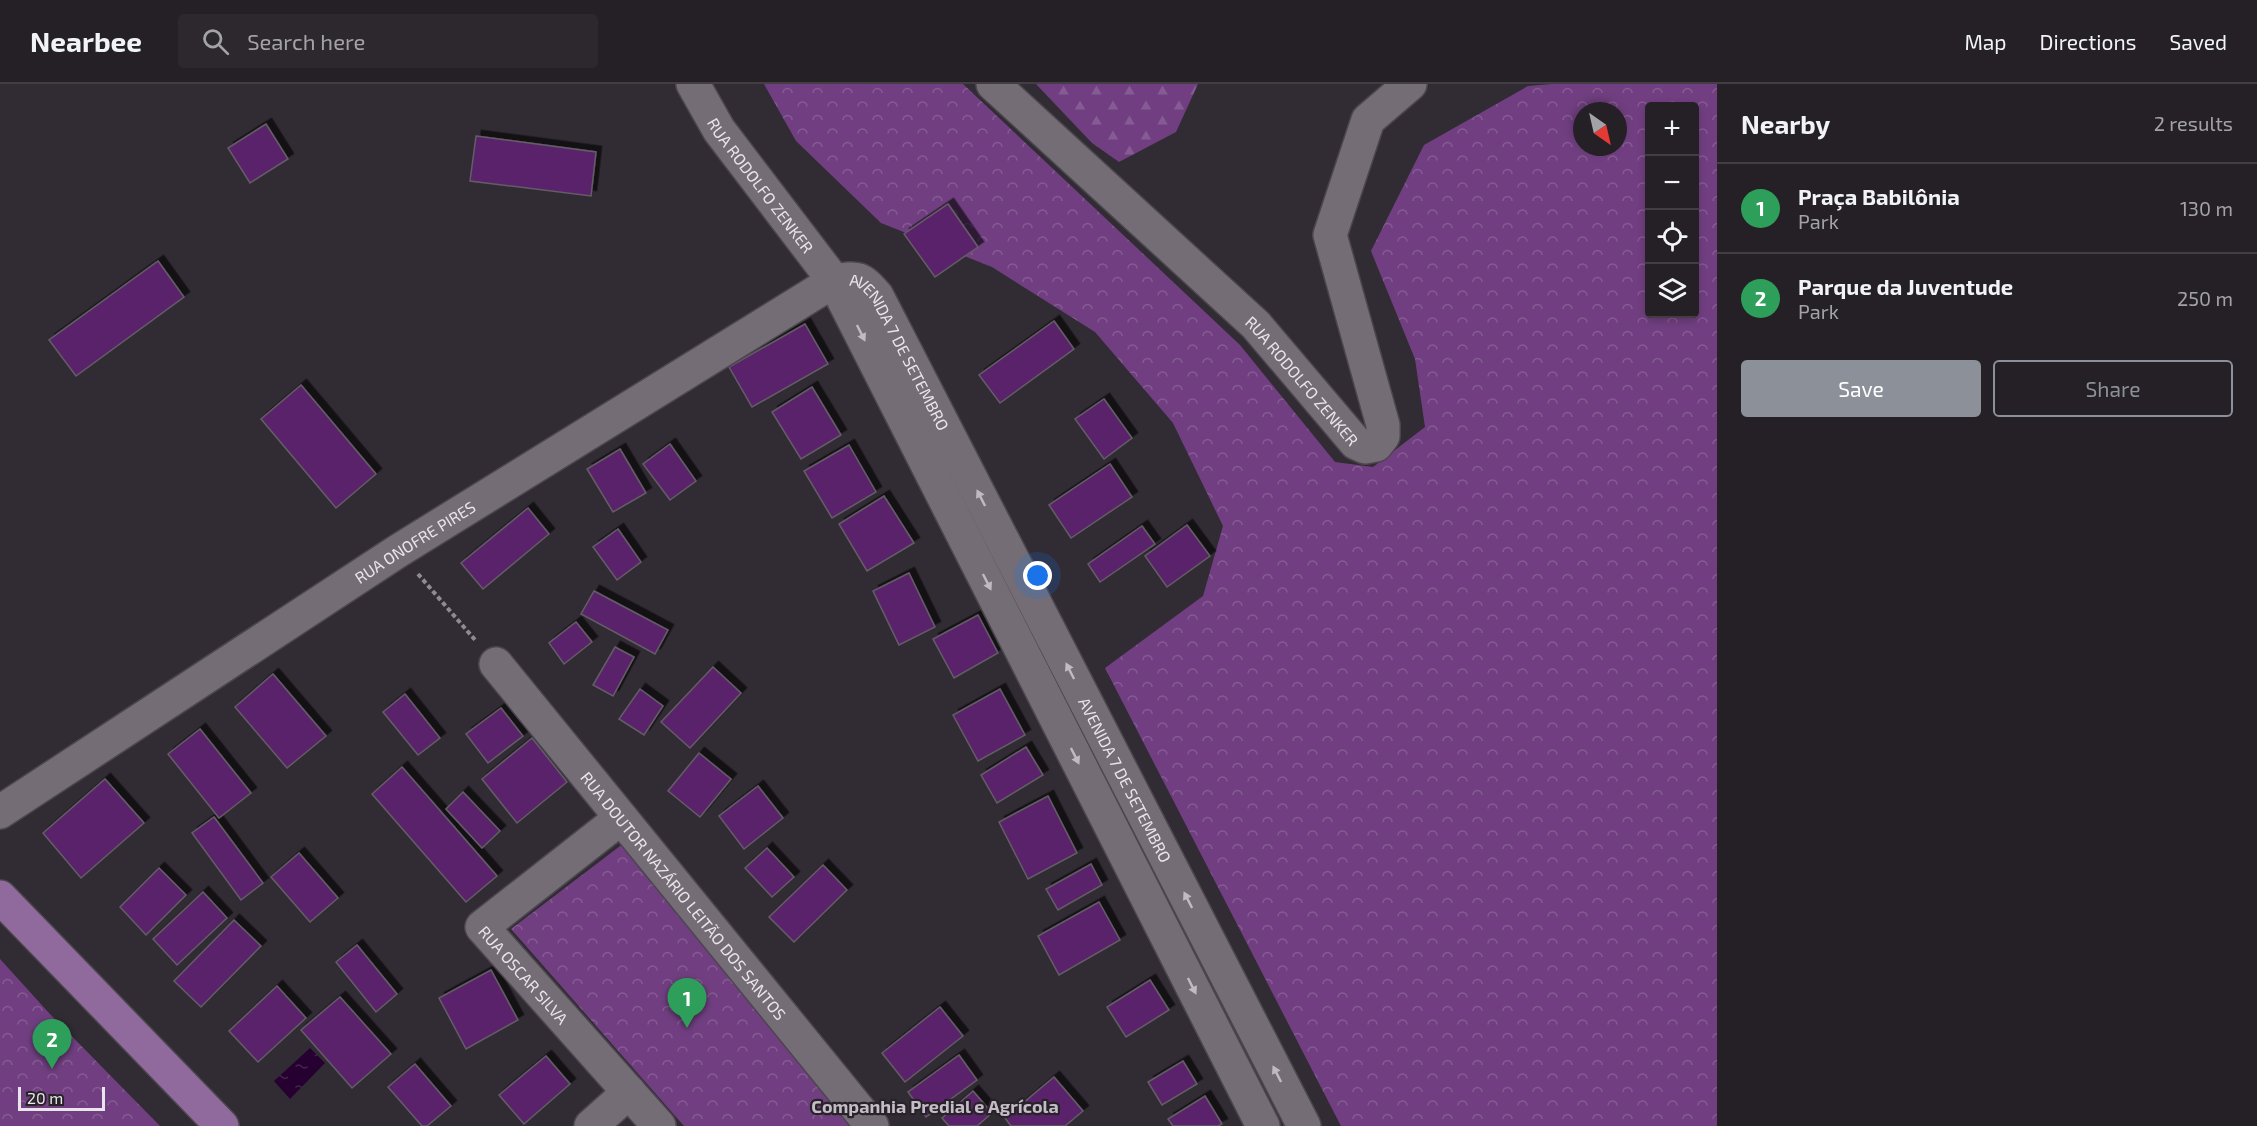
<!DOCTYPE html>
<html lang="en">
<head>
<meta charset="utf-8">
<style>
	:root { --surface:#252026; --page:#2d282e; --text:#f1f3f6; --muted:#a3a3a7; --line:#423e43; --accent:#8c9099 }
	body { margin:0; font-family:"Exo 2",sans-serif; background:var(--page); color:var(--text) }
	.controls { position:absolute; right:18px; top:18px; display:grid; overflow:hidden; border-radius:6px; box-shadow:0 3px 9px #0003 }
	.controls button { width:54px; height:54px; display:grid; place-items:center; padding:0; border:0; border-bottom:2px solid var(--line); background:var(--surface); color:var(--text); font:30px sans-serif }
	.compass { position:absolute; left:1573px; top:18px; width:54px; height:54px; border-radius:50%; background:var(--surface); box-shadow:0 3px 9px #0003; rotate:146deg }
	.scale { position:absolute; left:18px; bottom:15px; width:87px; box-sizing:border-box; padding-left:6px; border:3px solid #e9e5ea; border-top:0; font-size:16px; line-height:21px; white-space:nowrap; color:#e9e5ea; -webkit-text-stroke:4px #282229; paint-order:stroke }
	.you { position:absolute; left:1038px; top:492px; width:21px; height:21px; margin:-15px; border:4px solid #fff; border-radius:50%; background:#1a73e8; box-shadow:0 0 0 9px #1a73e833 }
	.badge { display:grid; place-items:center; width:39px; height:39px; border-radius:50%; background:var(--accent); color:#fff; font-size:20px; font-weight:700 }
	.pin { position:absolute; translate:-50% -50px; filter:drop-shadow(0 2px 3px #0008) }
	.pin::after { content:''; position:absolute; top:32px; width:21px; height:18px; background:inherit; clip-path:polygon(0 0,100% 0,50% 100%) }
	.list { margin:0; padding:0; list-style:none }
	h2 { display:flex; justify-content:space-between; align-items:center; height:78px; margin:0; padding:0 24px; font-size:26px }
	h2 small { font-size:20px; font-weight:400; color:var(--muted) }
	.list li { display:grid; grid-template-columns:39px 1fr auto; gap:18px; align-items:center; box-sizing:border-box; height:90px; padding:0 24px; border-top:2px solid var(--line) }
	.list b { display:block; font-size:22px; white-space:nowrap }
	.list p { margin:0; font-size:20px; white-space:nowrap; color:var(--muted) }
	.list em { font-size:20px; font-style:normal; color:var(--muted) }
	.actions { display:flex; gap:12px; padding:18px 24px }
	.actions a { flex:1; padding:14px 0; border:2px solid var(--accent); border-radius:6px; text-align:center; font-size:21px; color:var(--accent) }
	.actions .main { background:var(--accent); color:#fff }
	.icon { flex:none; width:33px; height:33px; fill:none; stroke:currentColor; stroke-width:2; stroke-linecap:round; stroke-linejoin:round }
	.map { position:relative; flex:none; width:1717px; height:1042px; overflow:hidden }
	header { display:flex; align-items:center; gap:36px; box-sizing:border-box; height:84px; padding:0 30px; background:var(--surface); border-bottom:2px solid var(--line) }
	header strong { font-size:28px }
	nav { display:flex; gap:33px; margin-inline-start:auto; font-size:21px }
	.search { width:420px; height:54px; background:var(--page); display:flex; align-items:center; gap:15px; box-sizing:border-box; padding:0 21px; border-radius:6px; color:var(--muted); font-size:22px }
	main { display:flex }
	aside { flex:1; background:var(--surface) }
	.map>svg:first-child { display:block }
</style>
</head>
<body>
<header>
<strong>Nearbee</strong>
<div class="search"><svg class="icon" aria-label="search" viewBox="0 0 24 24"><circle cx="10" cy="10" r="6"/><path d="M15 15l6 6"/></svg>Search here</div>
<nav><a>Map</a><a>Directions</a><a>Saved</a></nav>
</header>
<main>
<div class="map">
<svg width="1717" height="1042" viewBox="0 0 1717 1042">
	<defs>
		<pattern id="forest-firs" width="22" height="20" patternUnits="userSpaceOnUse" patternTransform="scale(1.5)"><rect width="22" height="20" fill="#713f81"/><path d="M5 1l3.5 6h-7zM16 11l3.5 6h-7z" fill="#855b93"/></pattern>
		<pattern id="park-crowns" width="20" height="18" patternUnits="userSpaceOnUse" patternTransform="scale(1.5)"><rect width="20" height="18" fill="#713f81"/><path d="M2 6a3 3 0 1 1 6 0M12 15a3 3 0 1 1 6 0" fill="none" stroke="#855b93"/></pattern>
		<pattern id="water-ripples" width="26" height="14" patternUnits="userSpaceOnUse" patternTransform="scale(1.5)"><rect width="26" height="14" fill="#250030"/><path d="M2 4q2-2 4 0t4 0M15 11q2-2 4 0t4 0" fill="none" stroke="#45254e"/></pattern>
		<filter id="shadow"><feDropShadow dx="5.5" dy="-5.5" stdDeviation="0" flood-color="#0009"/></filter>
	</defs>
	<rect width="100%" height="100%" fill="#312b33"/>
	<polygon fill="url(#forest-firs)" points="1036,0 1198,0 1176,48 1119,78 1092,59"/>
	<g fill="url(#park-crowns)" fill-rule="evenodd">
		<path d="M 764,0 L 963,0 L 1240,261 L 1335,378 L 1373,383 L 1425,343 L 1415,275 L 1371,167 L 1424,61 L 1528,2 L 1552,0 L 1717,0 L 1717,1042 L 1341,1042 L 1105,584 L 1203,512 L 1223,442 L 1173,339 L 1095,248 L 992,183 L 881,139 L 796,57 ZM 1650,22 L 1694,22 L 1694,230 L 1650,230 ZM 1582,27 L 1618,27 L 1618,63 L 1582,63 Z"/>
		<polygon points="624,759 857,1042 684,1042 511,845"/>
		<polygon points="0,875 49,929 160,1042 0,1042"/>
	</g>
	<polygon fill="url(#water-ripples)" points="310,964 325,979 290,1015 274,997"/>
	<g fill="#5a246a" stroke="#635d66" stroke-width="1.5" filter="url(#shadow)">
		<polygon points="266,40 288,75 250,99 228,64"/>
		<polygon points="476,52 596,68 591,112 470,97"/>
		<polygon points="948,120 978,163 935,193 904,150"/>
		<polygon points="158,177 184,213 76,292 49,256"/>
		<polygon points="1054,237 1074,265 1000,319 979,291"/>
		<polygon points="805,240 828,280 752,323 729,283"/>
		<polygon points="301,301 376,390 336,424 261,335"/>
		<polygon points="812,303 841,351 801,375 772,328"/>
		<polygon points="1104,315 1132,354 1104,375 1075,335"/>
		<polygon points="670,360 696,397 670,416 643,380"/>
		<polygon points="849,361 876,408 832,434 804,387"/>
		<polygon points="620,365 646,409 613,428 587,385"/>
		<polygon points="1110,380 1132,413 1071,454 1049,421"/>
		<polygon points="884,412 914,459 867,487 839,440"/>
		<polygon points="528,424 549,450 483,505 461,479"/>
		<polygon points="1187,441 1210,472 1167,503 1145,472"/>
		<polygon points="1142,442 1155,460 1100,498 1088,480"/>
		<polygon points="618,445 641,478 617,496 593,463"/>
		<polygon points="909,489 935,543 899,561 873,507"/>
		<polygon points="594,507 668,546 655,570 581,530"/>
		<polygon points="978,531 998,569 954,594 933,555"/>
		<polygon points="576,538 592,558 564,580 549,559"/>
		<polygon points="615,563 634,573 613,612 593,601"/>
		<polygon points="713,583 741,609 690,664 661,638"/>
		<polygon points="273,590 326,652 287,684 235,623"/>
		<polygon points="640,605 663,622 644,651 619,635"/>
		<polygon points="1000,605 1025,651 978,677 953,631"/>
		<polygon points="405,610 440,654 418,671 383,628"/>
		<polygon points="501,624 523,652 488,679 466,650"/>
		<polygon points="200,645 251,709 219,734 168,670"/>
		<polygon points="532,654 567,698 517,739 482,695"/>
		<polygon points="1026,663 1043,691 997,719 981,691"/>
		<polygon points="699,669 731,695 700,733 668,707"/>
		<polygon points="402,683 497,792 466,818 372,710"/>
		<polygon points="105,695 144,739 81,794 43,749"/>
		<polygon points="758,702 783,734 744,765 719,732"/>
		<polygon points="463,708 500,747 482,764 446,725"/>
		<polygon points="1048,712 1077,769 1028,795 999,738"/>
		<polygon points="214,733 263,799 241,816 192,749"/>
		<polygon points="767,764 794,793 772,813 745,784"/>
		<polygon points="299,769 338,814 310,838 271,793"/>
		<polygon points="1091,780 1102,801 1058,826 1046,805"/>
		<polygon points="823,781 847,806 794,858 769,833"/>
		<polygon points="159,784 186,811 146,851 120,823"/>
		<polygon points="203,808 227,834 177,881 153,855"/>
		<polygon points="1099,818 1120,856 1059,891 1038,852"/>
		<polygon points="234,836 261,862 201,923 174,897"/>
		<polygon points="357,861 397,910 376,928 336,878"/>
		<polygon points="491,886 518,936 466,965 439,914"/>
		<polygon points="1150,896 1169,926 1126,953 1107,923"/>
		<polygon points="277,902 306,934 258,978 229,947"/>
		<polygon points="340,913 391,970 352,1004 301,946"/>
		<polygon points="940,923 963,952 905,998 882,969"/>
		<polygon points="959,971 977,996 926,1033 908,1008"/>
		<polygon points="546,972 570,1000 524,1040 499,1011"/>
		<polygon points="1183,977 1197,1000 1162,1021 1148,998"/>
		<polygon points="415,980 451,1022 427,1042 422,1042 388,1003"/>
		<polygon points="1054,993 1083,1027 1065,1042 1011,1042 1005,1034"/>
		<polygon points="973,1007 992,1029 977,1042 949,1042 942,1034"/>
		<polygon points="1205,1012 1222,1040 1218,1042 1173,1042 1168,1035"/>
	</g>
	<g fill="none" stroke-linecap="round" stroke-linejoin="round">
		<defs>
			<g id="minor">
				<path id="s1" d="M 693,0 L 719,46 L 834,197 L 1263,1042"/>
				<path id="s2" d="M 993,0 L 1256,241 L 1356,359 L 1365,363 L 1376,361 L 1383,352 L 1383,341 L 1330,151 L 1368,36 L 1410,0"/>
				<path id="s3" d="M 496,580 L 872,1042"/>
				<path id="s4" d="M 0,728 L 398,467 L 834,197 C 859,193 860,193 877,212 L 1304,1042"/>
				<path id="s5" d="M 621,734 L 482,843 L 659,1042"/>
				<polyline points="591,1042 629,1008"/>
			</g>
			<polyline id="major" points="0,813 222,1042"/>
		</defs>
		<use href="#minor" stroke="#4b464d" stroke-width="36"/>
		<use href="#major" stroke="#4b464d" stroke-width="36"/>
		<polyline stroke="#908b92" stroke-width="4" stroke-dasharray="4.5 3" stroke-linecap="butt" points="418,490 476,557"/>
		<use href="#minor" stroke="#746d76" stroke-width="33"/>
		<use href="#major" stroke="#906a9c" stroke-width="33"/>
	</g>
	<defs><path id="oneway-solid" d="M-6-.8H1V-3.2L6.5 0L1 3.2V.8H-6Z" transform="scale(1.5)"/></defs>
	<g fill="#c0bbc1">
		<use href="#oneway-solid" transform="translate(861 249) rotate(63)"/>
		<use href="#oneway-solid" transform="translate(981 414) rotate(-117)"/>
		<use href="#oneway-solid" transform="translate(987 498) rotate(63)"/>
		<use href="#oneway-solid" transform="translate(1070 587) rotate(-117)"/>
		<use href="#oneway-solid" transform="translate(1075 672) rotate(63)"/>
		<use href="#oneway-solid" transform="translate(1188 816) rotate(-117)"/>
		<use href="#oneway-solid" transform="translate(1192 902) rotate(63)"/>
		<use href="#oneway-solid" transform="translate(1277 990) rotate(-117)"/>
	</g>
	<g text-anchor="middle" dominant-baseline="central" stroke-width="4.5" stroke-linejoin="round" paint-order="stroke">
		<g font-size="16" fill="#e9e5ea" stroke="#282229">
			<text stroke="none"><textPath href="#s1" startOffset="122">RUA RODOLFO ZENKER</textPath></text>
			<text stroke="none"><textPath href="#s4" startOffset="1096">AVENIDA 7 DE SETEMBRO</textPath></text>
			<text stroke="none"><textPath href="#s2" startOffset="429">RUA RODOLFO ZENKER</textPath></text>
			<text stroke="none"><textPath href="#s4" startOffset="495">RUA ONOFRE PIRES</textPath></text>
			<text stroke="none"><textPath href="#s4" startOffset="1582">AVENIDA 7 DE SETEMBRO</textPath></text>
			<text stroke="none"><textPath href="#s3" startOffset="298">RUA DOUTOR NAZÁRIO LEITÃO DOS SANTOS</textPath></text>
			<text stroke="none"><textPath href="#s5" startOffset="240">RUA OSCAR SILVA</textPath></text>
		</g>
		<g font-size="18" font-weight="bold" fill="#c4bcc7" stroke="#282229">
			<text x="935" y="1022">Companhia Predial e Agrícola</text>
		</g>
	</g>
</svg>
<div class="controls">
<button>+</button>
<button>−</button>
<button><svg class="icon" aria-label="locate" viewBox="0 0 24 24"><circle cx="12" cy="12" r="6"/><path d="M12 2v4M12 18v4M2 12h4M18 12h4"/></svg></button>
<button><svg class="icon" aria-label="layers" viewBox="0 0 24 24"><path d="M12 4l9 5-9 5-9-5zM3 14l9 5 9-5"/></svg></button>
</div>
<svg class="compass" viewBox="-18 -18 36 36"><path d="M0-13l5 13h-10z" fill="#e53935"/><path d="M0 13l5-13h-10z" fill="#a3a3a7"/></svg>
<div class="scale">20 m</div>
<div class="you"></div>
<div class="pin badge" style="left:687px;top:944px;background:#2e9e5b">1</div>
<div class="pin badge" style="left:52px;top:985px;background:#2e9e5b">2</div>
</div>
<aside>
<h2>Nearby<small>2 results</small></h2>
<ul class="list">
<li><span class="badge" style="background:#2e9e5b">1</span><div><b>Praça Babilônia</b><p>Park</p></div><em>130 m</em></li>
<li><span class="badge" style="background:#2e9e5b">2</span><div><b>Parque da Juventude</b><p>Park</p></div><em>250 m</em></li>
</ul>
<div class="actions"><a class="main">Save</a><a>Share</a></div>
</aside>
</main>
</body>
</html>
